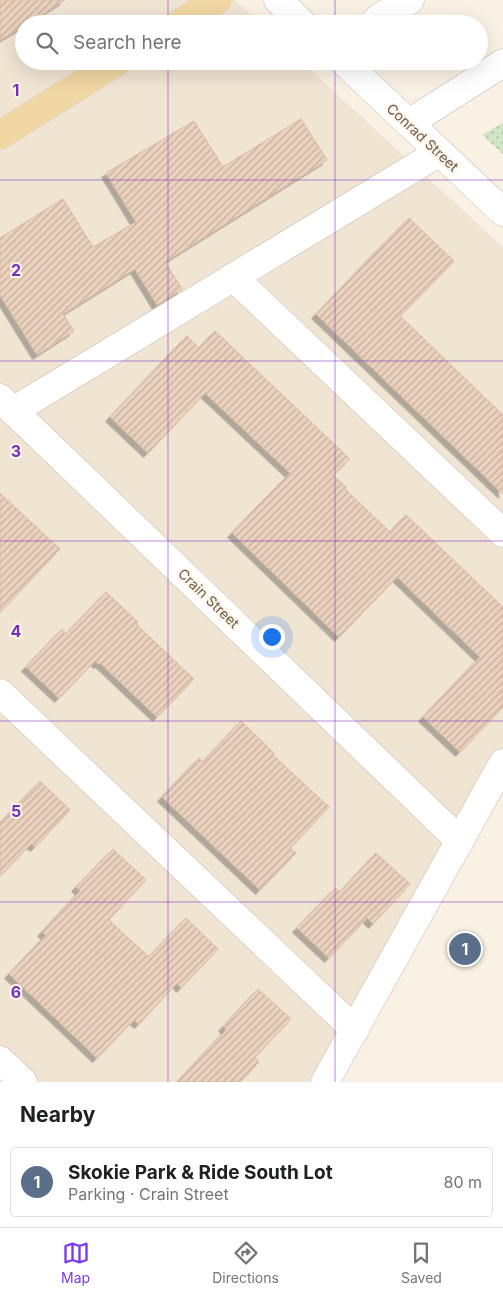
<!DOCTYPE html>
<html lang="en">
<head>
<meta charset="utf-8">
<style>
	:root { --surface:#fff; --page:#f2f2f2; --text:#202124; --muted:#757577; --line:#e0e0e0; --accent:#7c3aed }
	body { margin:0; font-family:Inter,sans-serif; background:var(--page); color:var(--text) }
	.you { position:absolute; left:271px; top:636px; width:18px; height:18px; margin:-12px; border:4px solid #fff; border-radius:50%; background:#1a73e8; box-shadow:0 0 0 8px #1a73e833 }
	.badge { display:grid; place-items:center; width:32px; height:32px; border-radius:50%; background:var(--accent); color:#fff; font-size:16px; font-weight:700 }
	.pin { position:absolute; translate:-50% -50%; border:2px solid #fff; box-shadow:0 1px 5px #0006 }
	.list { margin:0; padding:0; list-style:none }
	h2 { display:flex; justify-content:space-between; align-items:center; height:65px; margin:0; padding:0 20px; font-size:21px }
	h2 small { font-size:16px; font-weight:400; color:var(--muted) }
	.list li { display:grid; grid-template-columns:32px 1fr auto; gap:15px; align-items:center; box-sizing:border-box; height:70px; margin:0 10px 10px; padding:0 10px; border:1px solid var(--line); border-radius:5px }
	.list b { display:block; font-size:19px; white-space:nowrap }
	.list p { margin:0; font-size:16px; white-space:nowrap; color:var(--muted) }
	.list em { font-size:16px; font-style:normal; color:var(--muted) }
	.icon { flex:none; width:28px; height:28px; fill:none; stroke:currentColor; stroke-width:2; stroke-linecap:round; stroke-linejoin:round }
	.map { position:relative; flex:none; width:503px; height:1082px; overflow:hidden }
	.search { position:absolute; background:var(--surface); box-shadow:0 5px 20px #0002; left:15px; right:15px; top:15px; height:55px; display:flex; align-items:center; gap:12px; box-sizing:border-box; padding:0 18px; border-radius:28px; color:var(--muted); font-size:19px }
	.sheet { height:145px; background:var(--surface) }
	nav { display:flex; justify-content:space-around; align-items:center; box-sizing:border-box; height:70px; border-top:1px solid var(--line); background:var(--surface); font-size:14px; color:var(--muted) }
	nav a { display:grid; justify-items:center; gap:2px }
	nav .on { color:var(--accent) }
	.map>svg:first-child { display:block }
</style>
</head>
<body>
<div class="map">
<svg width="503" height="1082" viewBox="0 0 503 1082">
	<defs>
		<pattern id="park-dots" width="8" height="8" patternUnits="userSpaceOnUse" patternTransform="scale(1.25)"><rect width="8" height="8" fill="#d0e5c4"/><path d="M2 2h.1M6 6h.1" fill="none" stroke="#adbda1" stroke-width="1.8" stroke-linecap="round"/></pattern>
		<pattern id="building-hatch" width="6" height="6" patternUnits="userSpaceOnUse" patternTransform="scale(1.25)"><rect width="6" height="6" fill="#ebd2be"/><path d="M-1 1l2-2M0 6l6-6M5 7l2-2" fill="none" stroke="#c3ad9d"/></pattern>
		<filter id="shadow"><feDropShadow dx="-4.5" dy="4.5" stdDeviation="0" flood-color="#0004"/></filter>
	</defs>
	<rect width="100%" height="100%" fill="#f9f2e4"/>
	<polygon fill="#f0e4d3" points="0,0 235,0 261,24 24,24 24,61 301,61 503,247 503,793 339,1082 23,1082 0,1060"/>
	<polygon fill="url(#park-dots)" points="503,123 503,154 482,135"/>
	<g fill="url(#building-hatch)" stroke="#dcbaa1" filter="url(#shadow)">
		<polygon points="0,0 65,0 27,24 24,24 24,26 0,40"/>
		<polygon points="301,119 327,160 165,262 182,289 157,305 135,269 63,314 74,331 37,355 0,295 0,238 63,199 93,247 136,222 106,173 194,121 223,167"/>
		<polygon points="409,218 454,261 400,316 503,415 503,494 316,314"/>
		<polygon points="215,331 350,459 333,475 346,487 345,489 390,532 406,515 503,607 503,707 460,752 423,717 480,657 397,577 339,637 232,533 290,473 205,393 148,453 110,417 187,336 199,348"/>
		<polygon points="0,493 60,549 0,612"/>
		<polygon points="106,592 138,622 136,624 194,679 157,717 100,663 98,664 95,661 59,698 26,667 62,629 66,634"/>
		<polygon points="241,721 274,753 273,755 329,807 290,848 296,853 260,890 162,797 199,758 203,762"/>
		<polygon points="40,781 70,810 35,847 31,844 0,876 0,823"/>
		<polygon points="113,849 146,880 109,919 112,923 149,957 186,918 218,949 181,988 177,983 139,1024 134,1020 97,1058 9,974 46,935 42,932 80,891 76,887"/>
		<polygon points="376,853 410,884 373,924 367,918 329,958 297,928 335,888 340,892"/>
		<polygon points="258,989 291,1019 255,1057 259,1062 240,1082 177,1082 226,1030 223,1027"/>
	</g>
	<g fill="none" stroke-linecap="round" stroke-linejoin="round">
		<defs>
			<g id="minor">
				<polyline points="278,0 303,24"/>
				<polyline points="373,24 380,17 410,0"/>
				<polyline points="343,61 503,212"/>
				<polyline points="409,123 503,63"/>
				<polyline points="233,277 503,533"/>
				<polyline points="0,398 460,841"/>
				<polyline points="13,411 440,152"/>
				<polyline points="0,693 355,1030"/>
				<polyline points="0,1060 23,1082"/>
				<polyline points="325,1082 503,763"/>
			</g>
			<g id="major">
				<polyline points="179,24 217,0"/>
				<polyline points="0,135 118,61"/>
			</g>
		</defs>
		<use href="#minor" stroke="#c8baac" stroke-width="29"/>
		<use href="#major" stroke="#d6d1cd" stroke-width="29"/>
		<use href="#minor" stroke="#fff" stroke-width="28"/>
		<use href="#major" stroke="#f0d7a3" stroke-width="28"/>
	</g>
	<path fill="none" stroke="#7b2cbf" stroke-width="1" stroke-opacity="0.55" d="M 168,0 L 168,24M 335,0 L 335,24M 168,61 L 168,1082M 335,61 L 335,1082M 0,180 L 503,180M 0,361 L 503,361M 0,541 L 503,541M 0,721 L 503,721M 0,902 L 503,902"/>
	<g text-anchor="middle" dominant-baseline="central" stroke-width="4" stroke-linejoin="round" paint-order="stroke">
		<g font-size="14" fill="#6e5a4d" stroke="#fcf6e9">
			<text transform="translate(423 137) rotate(43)">Conrad Street</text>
			<text transform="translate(209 598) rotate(44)">Crain Street</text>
		</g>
	</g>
	<g font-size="16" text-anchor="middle" font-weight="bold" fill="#7b2cbf" stroke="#fcf6e9" stroke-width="4" stroke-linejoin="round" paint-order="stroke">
		<text x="16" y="96">1</text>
		<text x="16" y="276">2</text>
		<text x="16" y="457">3</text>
		<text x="16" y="637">4</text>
		<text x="16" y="817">5</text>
		<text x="16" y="998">6</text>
	</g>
</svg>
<div class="you"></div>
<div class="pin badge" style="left:465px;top:949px;background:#5c6f8a">1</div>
<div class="search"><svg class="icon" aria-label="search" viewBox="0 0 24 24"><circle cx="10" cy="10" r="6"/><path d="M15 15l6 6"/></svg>Search here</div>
</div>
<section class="sheet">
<h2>Nearby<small></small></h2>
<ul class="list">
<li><span class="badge" style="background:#5c6f8a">1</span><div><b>Skokie Park &amp; Ride South Lot</b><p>Parking · Crain Street</p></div><em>80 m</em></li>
</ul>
</section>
<nav>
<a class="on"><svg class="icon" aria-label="map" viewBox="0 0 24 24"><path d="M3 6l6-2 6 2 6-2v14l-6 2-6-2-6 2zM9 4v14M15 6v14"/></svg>Map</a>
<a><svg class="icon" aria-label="directions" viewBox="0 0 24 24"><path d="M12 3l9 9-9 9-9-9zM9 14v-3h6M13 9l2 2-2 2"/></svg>Directions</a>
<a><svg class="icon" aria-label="saved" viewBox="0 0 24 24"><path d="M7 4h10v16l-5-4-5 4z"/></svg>Saved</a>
</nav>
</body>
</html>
